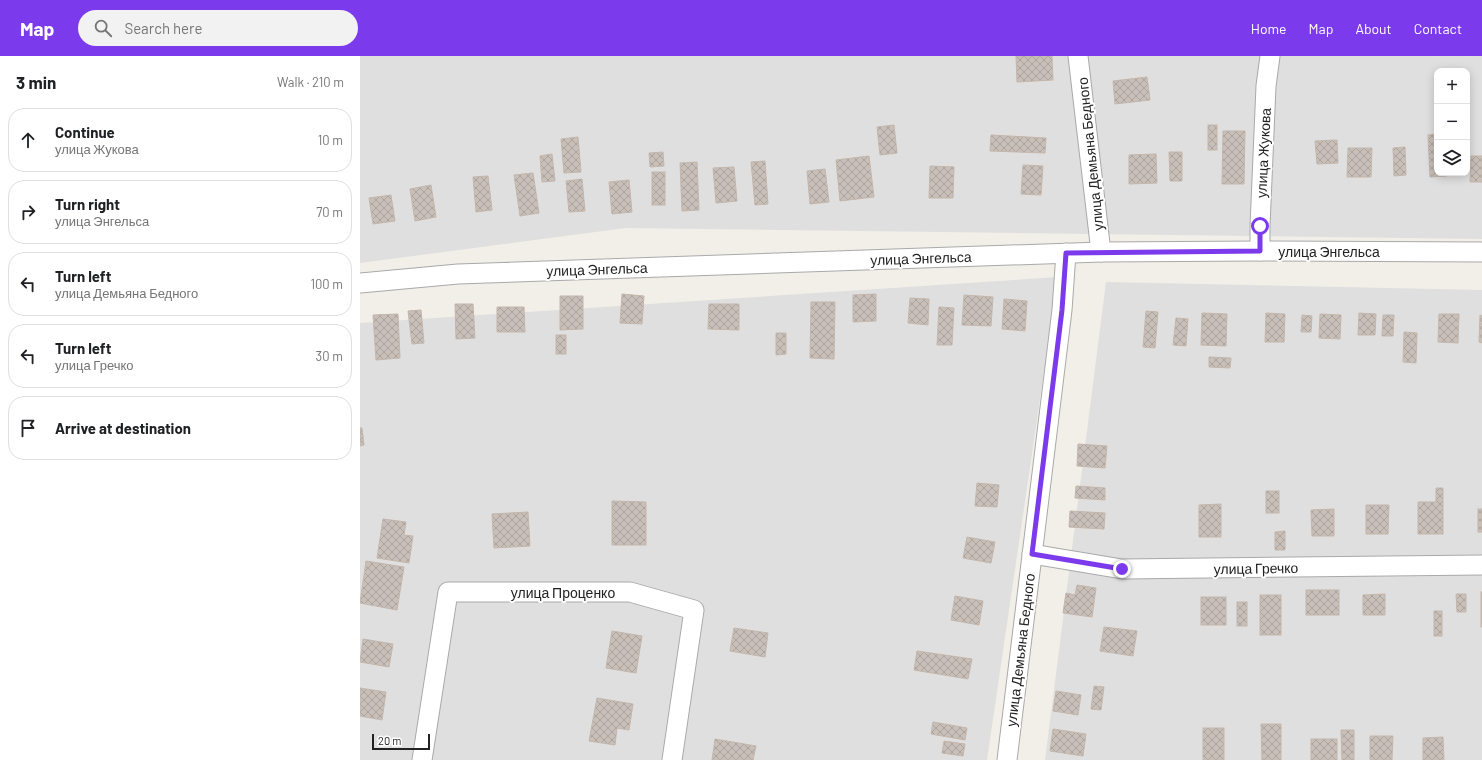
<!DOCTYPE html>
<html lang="en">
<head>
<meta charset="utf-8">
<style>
	:root { --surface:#fff; --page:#f2f2f2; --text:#202124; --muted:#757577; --line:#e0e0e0; --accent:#7c3aed }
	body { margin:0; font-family:Barlow,sans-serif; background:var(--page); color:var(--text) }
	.controls { position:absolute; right:12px; top:12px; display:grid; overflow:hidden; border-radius:8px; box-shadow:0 2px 10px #0003 }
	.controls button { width:36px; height:36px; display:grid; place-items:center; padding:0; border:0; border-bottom:1px solid var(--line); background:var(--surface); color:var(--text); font:20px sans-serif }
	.scale { position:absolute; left:12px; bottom:10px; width:58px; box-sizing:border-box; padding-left:4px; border:2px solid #222; border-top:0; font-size:11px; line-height:14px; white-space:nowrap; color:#222; -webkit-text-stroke:3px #fff; paint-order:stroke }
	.stop { position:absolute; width:12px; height:12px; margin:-9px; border:3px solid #7c3aed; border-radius:50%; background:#fff }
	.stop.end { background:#7c3aed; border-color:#fff; box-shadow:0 1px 4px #0008 }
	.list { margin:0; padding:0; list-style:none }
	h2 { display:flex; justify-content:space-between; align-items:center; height:52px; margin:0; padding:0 16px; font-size:17px }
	h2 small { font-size:13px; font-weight:400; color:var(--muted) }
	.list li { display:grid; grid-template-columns:26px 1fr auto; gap:12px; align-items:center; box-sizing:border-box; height:64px; margin:0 8px 8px; padding:0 8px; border:1px solid var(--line); border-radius:16px }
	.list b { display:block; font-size:15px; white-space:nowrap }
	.list p { margin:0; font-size:13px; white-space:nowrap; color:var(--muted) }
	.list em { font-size:13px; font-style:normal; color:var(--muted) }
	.icon { flex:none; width:22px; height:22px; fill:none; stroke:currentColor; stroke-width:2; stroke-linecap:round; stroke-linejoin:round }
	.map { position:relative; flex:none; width:1122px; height:704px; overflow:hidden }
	header { display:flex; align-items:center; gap:24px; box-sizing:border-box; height:56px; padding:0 20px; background:var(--accent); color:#fff }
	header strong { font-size:19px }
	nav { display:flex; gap:22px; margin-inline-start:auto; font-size:14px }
	.search { width:280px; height:36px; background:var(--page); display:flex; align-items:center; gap:10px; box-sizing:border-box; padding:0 14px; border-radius:22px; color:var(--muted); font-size:15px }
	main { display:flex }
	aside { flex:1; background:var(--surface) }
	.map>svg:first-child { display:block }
</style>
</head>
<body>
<header>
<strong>Map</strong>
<div class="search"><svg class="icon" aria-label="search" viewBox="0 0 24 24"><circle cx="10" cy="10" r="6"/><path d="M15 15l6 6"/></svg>Search here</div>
<nav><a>Home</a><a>Map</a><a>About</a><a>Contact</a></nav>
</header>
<main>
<aside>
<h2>3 min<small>Walk · 210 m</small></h2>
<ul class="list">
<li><svg class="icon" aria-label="ahead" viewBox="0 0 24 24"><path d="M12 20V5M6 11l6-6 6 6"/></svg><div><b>Continue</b><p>улица Жукова</p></div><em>10 m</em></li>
<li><svg class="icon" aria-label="right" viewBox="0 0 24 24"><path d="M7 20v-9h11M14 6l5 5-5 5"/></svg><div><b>Turn right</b><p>улица Энгельса</p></div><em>70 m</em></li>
<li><svg class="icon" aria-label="left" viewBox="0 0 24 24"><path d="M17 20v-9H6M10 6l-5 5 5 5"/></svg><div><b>Turn left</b><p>улица Демьяна Бедного</p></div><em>100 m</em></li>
<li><svg class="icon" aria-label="left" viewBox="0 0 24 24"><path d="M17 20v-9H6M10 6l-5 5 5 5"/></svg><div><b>Turn left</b><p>улица Гречко</p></div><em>30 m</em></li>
<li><svg class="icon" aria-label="arrive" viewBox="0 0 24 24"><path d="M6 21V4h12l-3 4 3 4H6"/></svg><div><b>Arrive at destination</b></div></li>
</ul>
</aside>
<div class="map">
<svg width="1122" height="704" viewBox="0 0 1122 704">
	<defs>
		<pattern id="building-cross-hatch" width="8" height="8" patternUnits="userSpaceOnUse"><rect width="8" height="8" fill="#c7bfb8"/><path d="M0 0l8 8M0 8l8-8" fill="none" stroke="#aba49e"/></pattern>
	</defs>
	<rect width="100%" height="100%" fill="#f2efe9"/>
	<g fill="#e0dfdf" fill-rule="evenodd">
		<path d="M 0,0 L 1122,0 L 1122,183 L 266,172 L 0,207 ZM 1077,15 L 1107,15 L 1107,117 L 1077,117 Z"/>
		<polygon points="698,221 627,704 0,704 0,267"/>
		<polygon points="746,226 1122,234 1122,704 685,704"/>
	</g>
	<g fill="url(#building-cross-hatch)" stroke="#c4b6ab">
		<polygon points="656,0 692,0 693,24 657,26"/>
		<polygon points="787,21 790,44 755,48 753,25"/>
		<polygon points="534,69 537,97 520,99 517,71"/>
		<rect x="848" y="69" width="9" height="25"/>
		<polygon points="863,75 885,75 884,128 862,128"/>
		<polygon points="1077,78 1077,117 1087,117 1087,120 1070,121 1068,79"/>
		<polygon points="631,79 686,82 685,97 630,95"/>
		<polygon points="218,81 221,116 204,117 201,83"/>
		<polygon points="977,84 978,107 957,108 955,85"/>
		<polygon points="1045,91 1046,119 1034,120 1033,92"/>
		<polygon points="988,92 1012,92 1011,121 987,121"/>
		<polygon points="303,96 304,110 290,111 289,97"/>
		<polygon points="809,96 822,96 822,125 810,125"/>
		<polygon points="192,98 195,125 182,126 180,100"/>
		<polygon points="796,98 797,127 769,128 769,99"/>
		<polygon points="509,100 514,141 480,145 476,104"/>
		<polygon points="1111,100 1122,100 1122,126 1110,126"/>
		<polygon points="405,105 408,148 395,149 391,106"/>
		<polygon points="337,106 339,154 322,155 320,107"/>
		<polygon points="663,109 683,110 681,139 661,138"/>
		<polygon points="570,110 594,111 593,142 569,142"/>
		<polygon points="374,111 377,145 356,147 353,112"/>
		<polygon points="465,113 469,146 450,148 447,115"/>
		<rect x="292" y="116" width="13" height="33"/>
		<polygon points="173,117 179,157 160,160 154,119"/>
		<polygon points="128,120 132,154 116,156 113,121"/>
		<polygon points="222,123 225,155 209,156 206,125"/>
		<polygon points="269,124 272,156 252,158 249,126"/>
		<polygon points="71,129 76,161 55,165 50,133"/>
		<polygon points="31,139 35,165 13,168 9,142"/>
		<polygon points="262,238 284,240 282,268 260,267"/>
		<polygon points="516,238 516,265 493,266 493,239"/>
		<polygon points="604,239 633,241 631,270 602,269"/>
		<polygon points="200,240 223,240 223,273 200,274"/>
		<polygon points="550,242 569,243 568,269 548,267"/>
		<polygon points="644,243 667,245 665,275 642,273"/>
		<polygon points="451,246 475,246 474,303 450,302"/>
		<polygon points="95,248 113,248 115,282 96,283"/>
		<polygon points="349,248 379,248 379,274 348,273"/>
		<polygon points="137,251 164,251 165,276 137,276"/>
		<polygon points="579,251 594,252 592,289 577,289"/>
		<polygon points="61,254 64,287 52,288 48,255"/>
		<polygon points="786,255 798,256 795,292 783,291"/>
		<polygon points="842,257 867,258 866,290 841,289"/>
		<polygon points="906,257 925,258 924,286 905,286"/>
		<polygon points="999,257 1016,258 1015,279 998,279"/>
		<polygon points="38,258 40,302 16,304 13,259"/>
		<polygon points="960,258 981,259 980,283 959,282"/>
		<polygon points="1079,258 1099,258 1098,287 1078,286"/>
		<polygon points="942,259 952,260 951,276 941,276"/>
		<polygon points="1023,259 1034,259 1033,280 1022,280"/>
		<polygon points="1120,259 1122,260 1122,287 1119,286"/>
		<polygon points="816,262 828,263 826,290 813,289"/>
		<polygon points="1044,276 1057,277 1056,307 1043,306"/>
		<polygon points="416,277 426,277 426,298 416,299"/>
		<rect x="196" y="279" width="10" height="19"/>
		<polygon points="849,301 871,302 870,312 849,311"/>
		<polygon points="0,372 2,372 4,389 0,390"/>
		<polygon points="718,388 747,390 745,412 717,410"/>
		<polygon points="617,427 639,429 637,451 615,450"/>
		<polygon points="716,430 745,432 745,444 715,442"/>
		<polygon points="1076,432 1083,432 1083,478 1058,478 1058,446 1076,446"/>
		<rect x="906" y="435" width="13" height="22"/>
		<polygon points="252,445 286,446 286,489 252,489"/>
		<polygon points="861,448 861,481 839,481 839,449"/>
		<polygon points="1006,449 1029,449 1028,478 1006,478"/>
		<polygon points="974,453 974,480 952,480 951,454"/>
		<rect x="1118" y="453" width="4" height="23"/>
		<polygon points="710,455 745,457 744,473 709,471"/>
		<polygon points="168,456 170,490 134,492 132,458"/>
		<polygon points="23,463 46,466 44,479 53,480 49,507 17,502"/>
		<polygon points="925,475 925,494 915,494 915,476"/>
		<polygon points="607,481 635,486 631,507 603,502"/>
		<polygon points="6,505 44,511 37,554 0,547"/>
		<polygon points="717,529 736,532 732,561 703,557 706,537 715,539"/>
		<rect x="946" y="534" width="33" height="25"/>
		<rect x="1121" y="536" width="1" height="35"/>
		<polygon points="1025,538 1025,559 1003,559 1003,539"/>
		<polygon points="1096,538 1106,538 1106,556 1097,556"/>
		<rect x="900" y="539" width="21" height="40"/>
		<polygon points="595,540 623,545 619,569 591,564"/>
		<rect x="841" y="541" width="25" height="28"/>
		<rect x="877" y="546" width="10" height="24"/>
		<rect x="1074" y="555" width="8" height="25"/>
		<polygon points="744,571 777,575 773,600 740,595"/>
		<polygon points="374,572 408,577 405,601 370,595"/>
		<polygon points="252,575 282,580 276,617 246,612"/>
		<polygon points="3,583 33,588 29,611 0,606"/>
		<polygon points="557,595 612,603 608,623 554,614"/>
		<polygon points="734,630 744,631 741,654 731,653"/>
		<polygon points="0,632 26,636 22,664 0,660"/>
		<polygon points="696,635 721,639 718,659 693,655"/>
		<polygon points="237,642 273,648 269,674 257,672 255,689 229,685"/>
		<polygon points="573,666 607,672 605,684 571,678"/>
		<polygon points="901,668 921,668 921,704 902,704"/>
		<rect x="843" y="672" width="21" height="32"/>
		<polygon points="693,673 726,678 723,700 690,695"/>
		<polygon points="981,674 994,674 994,704 982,704"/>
		<polygon points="1010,680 1033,680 1032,704 1010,704"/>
		<polygon points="1083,681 1084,704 1063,704 1063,682"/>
		<polygon points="355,683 396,690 393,704 352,704"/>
		<rect x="951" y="683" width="26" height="21"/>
		<polygon points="584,685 605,688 603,700 582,697"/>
	</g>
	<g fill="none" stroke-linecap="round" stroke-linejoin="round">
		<defs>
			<g id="minor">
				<polyline points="718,0 741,196"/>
				<polyline points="900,195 900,170 906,30 910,0"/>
				<polyline points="0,227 98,218 741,196 900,195 1122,196"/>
				<polyline points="672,498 762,513 1122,509"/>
				<polyline points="62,704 88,536 270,536 334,554 312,704"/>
				<polyline points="647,704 702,254 706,197"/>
			</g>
		</defs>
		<use href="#minor" stroke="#a9a9a9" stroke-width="21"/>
		<use href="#minor" stroke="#fff" stroke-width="19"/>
	</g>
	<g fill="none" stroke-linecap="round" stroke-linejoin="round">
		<polyline stroke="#7c3aed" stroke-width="5" points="762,513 672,498 702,254 706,197 900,195 900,170"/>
	</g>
	<g text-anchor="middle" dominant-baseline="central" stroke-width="4" stroke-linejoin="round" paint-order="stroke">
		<g font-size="14" fill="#222" stroke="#fff">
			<text transform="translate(903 97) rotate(-87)">улица Жукова</text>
			<text transform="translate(730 98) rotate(-96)">улица Демьяна Бедного</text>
			<text x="969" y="195">улица Энгельса</text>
			<text transform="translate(561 202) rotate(-2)">улица Энгельса</text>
			<text transform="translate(237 213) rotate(-2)">улица Энгельса</text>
			<text transform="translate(896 512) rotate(-1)">улица Гречко</text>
			<text x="203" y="536">улица Проценко</text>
			<text transform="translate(660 594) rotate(-83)">улица Демьяна Бедного</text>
		</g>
	</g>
</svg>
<div class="controls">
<button>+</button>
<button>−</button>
<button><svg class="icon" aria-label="layers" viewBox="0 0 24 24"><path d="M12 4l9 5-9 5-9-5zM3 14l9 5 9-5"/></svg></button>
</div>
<div class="scale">20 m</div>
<div class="stop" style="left:900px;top:170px"></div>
<div class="stop end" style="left:762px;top:513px"></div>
</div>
</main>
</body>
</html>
